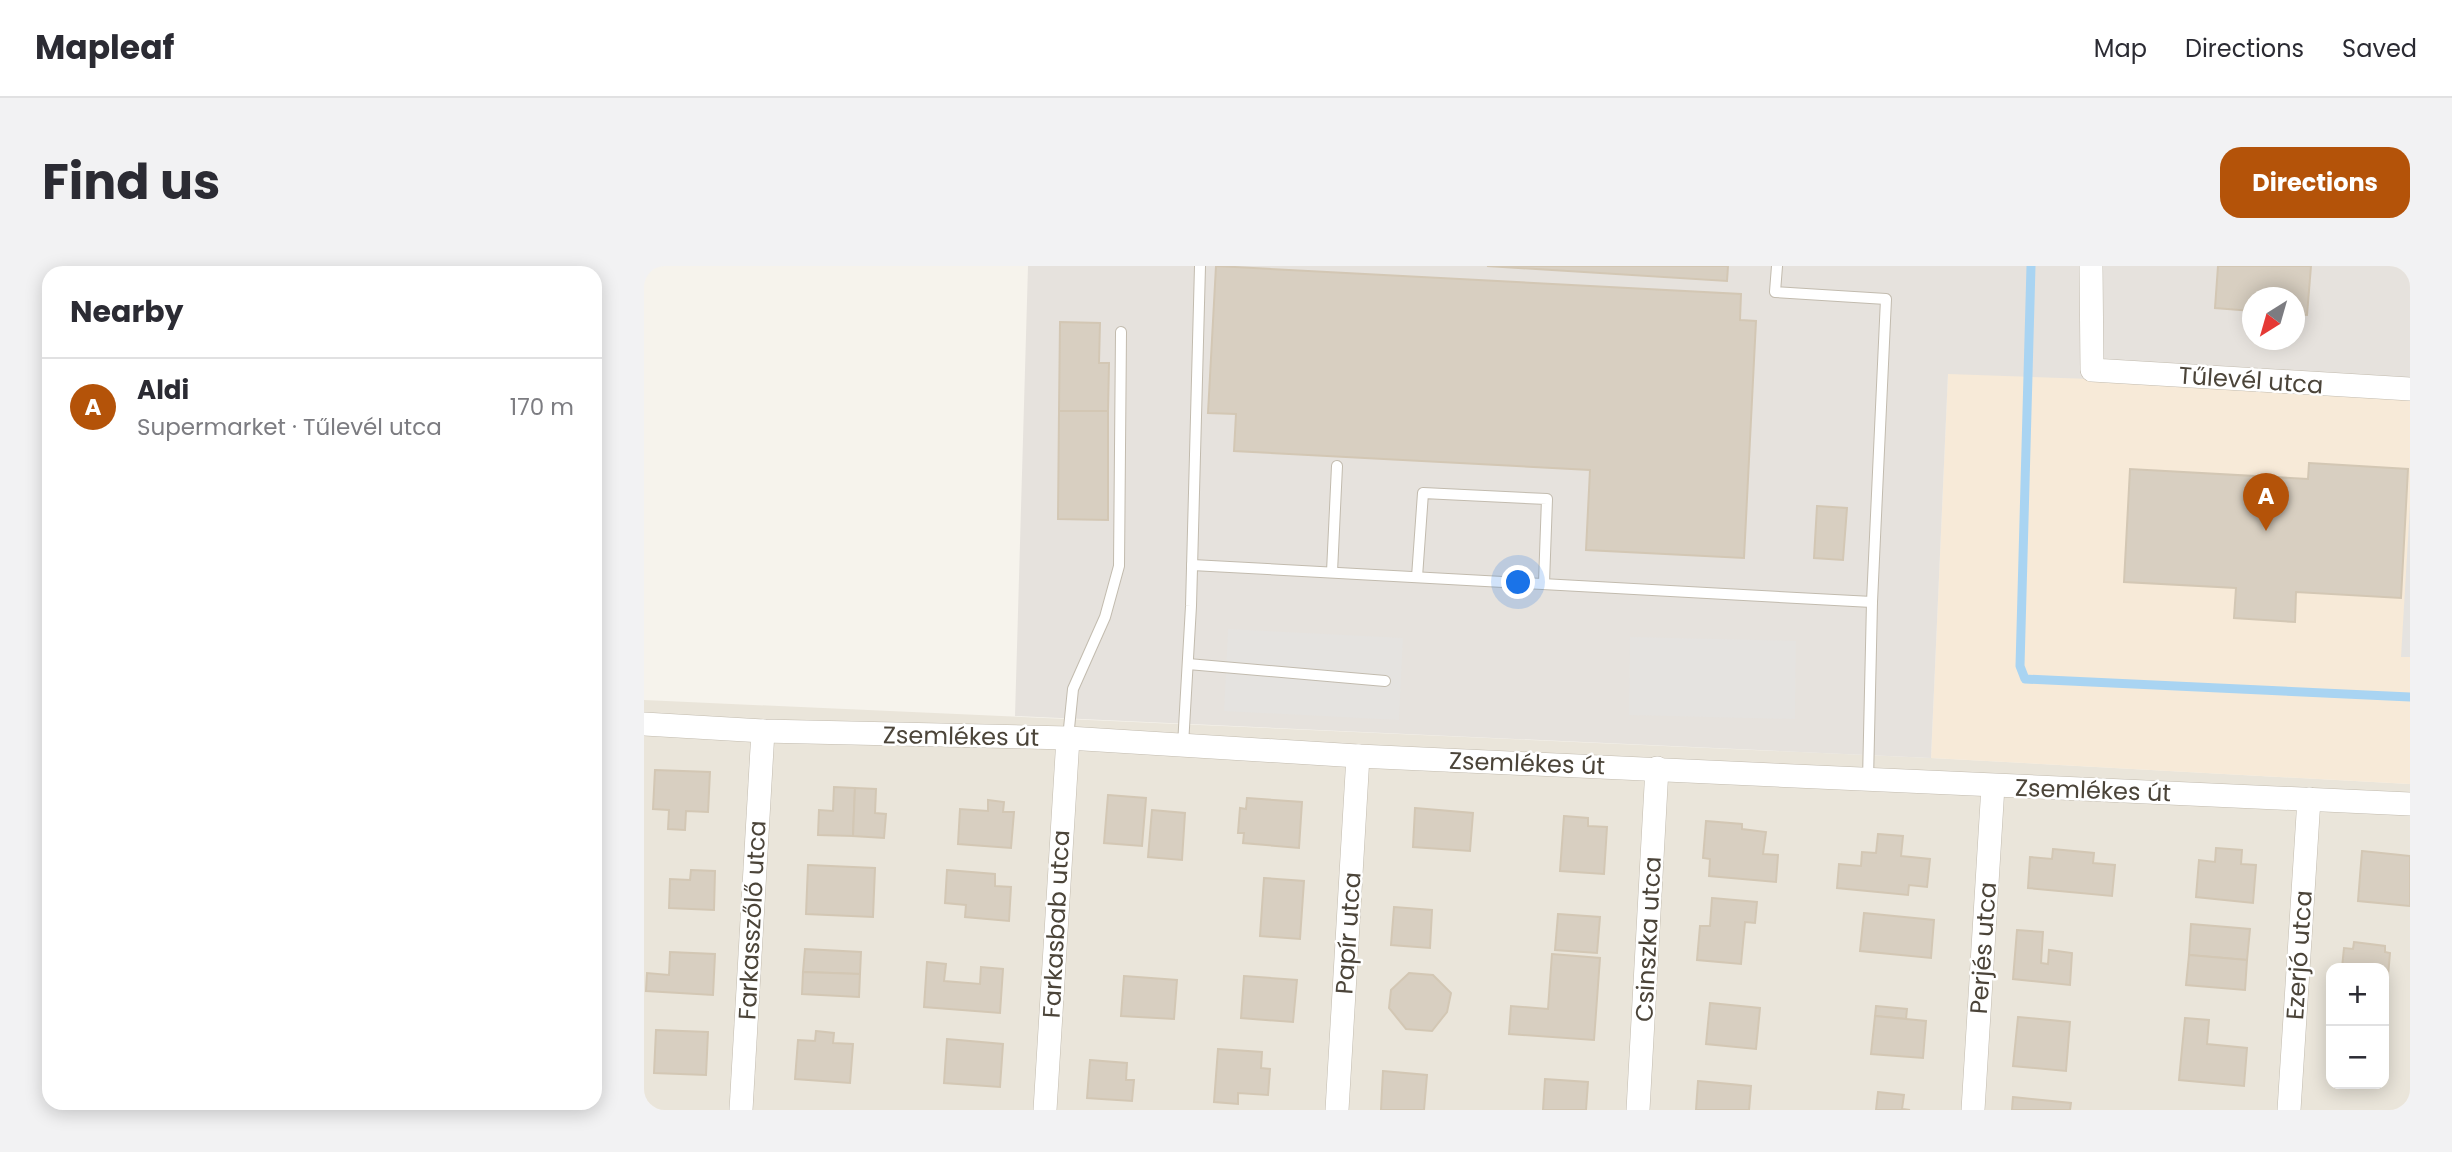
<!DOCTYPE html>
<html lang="en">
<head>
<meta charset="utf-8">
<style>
	:root { --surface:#fff; --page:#f2f2f3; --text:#2b2b33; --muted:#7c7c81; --line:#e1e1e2; --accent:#b45309 }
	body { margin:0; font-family:Poppins,sans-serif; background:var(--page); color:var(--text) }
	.controls { position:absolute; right:21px; bottom:21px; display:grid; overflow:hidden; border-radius:14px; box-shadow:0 4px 18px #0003 }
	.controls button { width:63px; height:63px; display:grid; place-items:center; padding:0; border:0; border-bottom:2px solid var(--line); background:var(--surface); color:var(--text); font:35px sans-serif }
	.compass { position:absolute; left:1598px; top:21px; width:63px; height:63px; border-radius:50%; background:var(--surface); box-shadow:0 4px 18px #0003; rotate:217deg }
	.you { position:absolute; left:875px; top:317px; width:24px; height:24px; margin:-18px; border:5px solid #fff; border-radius:50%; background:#1a73e8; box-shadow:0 0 0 10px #1a73e833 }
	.badge { display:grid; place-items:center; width:46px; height:46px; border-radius:50%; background:var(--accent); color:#fff; font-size:23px; font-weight:700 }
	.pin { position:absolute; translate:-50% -58px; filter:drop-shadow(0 2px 4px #0008) }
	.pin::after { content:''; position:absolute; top:37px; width:24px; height:21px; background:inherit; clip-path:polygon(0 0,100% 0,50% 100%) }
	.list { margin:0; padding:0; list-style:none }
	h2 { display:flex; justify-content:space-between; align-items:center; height:91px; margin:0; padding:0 28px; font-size:30px }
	h2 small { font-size:23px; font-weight:400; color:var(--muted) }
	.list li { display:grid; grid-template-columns:46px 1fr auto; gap:21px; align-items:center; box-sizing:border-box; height:98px; padding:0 28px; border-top:2px solid var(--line) }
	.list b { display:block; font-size:26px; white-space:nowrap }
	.list p { margin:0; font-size:23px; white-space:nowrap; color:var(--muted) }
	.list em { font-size:23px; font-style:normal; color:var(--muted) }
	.map { position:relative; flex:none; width:1766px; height:844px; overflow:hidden; border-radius:21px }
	header { display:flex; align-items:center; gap:42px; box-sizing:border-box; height:98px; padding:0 35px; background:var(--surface); border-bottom:2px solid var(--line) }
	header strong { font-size:33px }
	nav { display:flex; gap:38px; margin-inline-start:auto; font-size:24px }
	.intro { display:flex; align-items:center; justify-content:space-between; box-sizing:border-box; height:168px; padding:0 42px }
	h1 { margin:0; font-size:49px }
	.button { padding:18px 32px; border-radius:21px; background:var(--accent); color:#fff; font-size:24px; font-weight:700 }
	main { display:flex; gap:42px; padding:0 42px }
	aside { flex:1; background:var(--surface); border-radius:21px; box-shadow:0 4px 18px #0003 }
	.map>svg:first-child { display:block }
</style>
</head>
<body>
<header>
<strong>Mapleaf</strong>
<nav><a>Map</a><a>Directions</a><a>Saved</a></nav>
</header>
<div class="intro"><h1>Find us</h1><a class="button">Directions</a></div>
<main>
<aside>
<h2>Nearby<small></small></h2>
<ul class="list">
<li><span class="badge">A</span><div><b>Aldi</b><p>Supermarket · Tűlevél utca</p></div><em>170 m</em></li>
</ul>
</aside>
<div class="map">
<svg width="1766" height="844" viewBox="0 0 1766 844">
	<rect width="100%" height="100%" fill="#f6f3ec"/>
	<path fill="#eae5da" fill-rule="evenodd" d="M 0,434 L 1287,492 L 1766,518 L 1766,844 L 0,844 ZM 1687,702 L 1740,702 L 1740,818 L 1687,818 Z"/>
	<polygon fill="#f7ead8" points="1304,107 1766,124 1766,518 1287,492"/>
	<path fill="#e6e2dd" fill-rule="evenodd" d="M 384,0 L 1766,0 L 1766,124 L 1304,108 L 1287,492 L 371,450 ZM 1608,32 L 1650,32 L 1650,74 L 1608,74 Z"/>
	<g fill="#e5e3e0">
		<polygon points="1766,239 1766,391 1757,391"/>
		<polygon points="584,363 759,372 755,454 580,445"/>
		<polygon points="986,371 1152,375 1151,453 985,449"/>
	</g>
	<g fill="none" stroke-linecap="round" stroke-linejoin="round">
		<polyline stroke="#a9d4f2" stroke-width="9" points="1387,0 1376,400 1381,413 1766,431"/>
	</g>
	<g fill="#d8cfc1" stroke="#d3c7b4" stroke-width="2">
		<polygon points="572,0 1097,28 1096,54 1112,55 1100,292 942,284 946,204 590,185 592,148 564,147"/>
		<polygon points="843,0 1084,0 1083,15"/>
		<polygon points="1574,0 1667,0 1663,49 1650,48 1650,32 1608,32 1608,45 1571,42"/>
		<polygon points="416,56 456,57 455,97 465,97 464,145 415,145"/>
		<polygon points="415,145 464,145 464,254 414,253"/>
		<polygon points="1665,197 1764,203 1757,332 1652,326 1651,356 1590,352 1592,322 1480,316 1486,203 1664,213"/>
		<polygon points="1173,240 1203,242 1199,294 1170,292"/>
		<polygon points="11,504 66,506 64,546 42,545 41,564 24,563 25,544 9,543"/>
		<polygon points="190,521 211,522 209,570 174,569 175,544 189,545"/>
		<polygon points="211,522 232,523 231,547 242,548 240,572 209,570"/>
		<polygon points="464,529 502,532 498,580 460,577"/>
		<polygon points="603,532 658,536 655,582 599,577 600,567 594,567 596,542 602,543"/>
		<polygon points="344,534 360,536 359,546 370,546 367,582 314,578 316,543 344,545"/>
		<polygon points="771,542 829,547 826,585 769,581"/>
		<polygon points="508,544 541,547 538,594 504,591"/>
		<polygon points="920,550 944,552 944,560 963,561 960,608 916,605"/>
		<polygon points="1062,555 1098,558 1098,563 1122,566 1119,588 1134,589 1132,616 1065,610 1066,593 1059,592"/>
		<polygon points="1234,568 1259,570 1257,590 1286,593 1283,621 1265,619 1264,629 1193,622 1195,598 1217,600 1218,586 1232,587"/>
		<polygon points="1572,582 1598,584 1597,598 1612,599 1609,637 1552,631 1555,594 1571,596"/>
		<polygon points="1409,583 1450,587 1449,597 1471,599 1468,630 1384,622 1386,591 1408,593"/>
		<polygon points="1718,585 1766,590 1766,640 1714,635"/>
		<polygon points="164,599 231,602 229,651 162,648"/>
		<polygon points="47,604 71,605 70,644 25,642 26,613 46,614"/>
		<polygon points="303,604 351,608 351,620 367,621 365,655 321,651 322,639 301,637"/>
		<polygon points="620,612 660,615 656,673 616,670"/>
		<polygon points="1068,632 1113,636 1111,657 1101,656 1097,698 1053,694 1056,660 1066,660"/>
		<polygon points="750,641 788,644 786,682 747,679"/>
		<polygon points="1220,647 1290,654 1287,692 1216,685"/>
		<polygon points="914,648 956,651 953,687 911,684"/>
		<polygon points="1547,658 1606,663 1603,694 1545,689"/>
		<polygon points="1373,664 1399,666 1397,697 1404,698 1405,684 1428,687 1426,719 1369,713"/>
		<polygon points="1710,676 1741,680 1741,686 1746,687 1742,732 1740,732 1740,702 1698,702 1700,682 1709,683"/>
		<polygon points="161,683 217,686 216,708 159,706"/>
		<polygon points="26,686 71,688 69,729 2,725 3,707 25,709"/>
		<polygon points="908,688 956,692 950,774 865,768 867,740 904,743"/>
		<polygon points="1545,689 1603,694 1601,724 1542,719"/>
		<polygon points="283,696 302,698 300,715 336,718 337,701 359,703 356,747 280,741"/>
		<polygon points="159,706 216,708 215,731 158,728"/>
		<polygon points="765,707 789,709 807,727 803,746 788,765 762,763 745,742 747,724"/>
		<polygon points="480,710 533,714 530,753 477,750"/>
		<polygon points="600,710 653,714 649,756 597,752"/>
		<polygon points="1066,737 1116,742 1112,783 1062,778"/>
		<polygon points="1232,740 1263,743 1262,753 1231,750"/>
		<polygon points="1231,750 1282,755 1279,792 1227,788"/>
		<polygon points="1374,751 1426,756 1422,805 1369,800"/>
		<polygon points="1541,752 1565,754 1563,778 1603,782 1600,820 1535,814"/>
		<polygon points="12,764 64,766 62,809 10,807"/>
		<polygon points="172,765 190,767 189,777 209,778 206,817 151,813 154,774 171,775"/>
		<polygon points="303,773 359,778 356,821 300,817"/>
		<polygon points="574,783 618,786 617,802 626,803 624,829 594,827 594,838 570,836"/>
		<polygon points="446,794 483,797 482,814 490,814 488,835 443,832"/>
		<polygon points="739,805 783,809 780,844 737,844"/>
		<polygon points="901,813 944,816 942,844 899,844"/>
		<polygon points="1054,815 1107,820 1105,844 1052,844"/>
		<polygon points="1234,826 1260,829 1258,843 1266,844 1232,844"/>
		<polygon points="1369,831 1427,837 1426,844 1368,844"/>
	</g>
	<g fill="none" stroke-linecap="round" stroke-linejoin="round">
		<defs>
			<g id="lane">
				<polyline points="548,299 1228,336 1242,33 1131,26 1133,0"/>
				<polyline points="688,306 693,200"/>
				<polyline points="773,311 779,227 903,233 900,317"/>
				<polyline points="544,398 741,415"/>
				<polyline points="424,472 429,423 461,351 475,300 477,66"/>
				<polyline points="539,479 547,340 556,0"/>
				<polyline points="1224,514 1228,336"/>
			</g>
			<g id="street">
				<polyline points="1447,0 1448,104 1766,123"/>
				<polyline points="0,458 119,465 424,472 714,490 1766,538"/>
				<polyline points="97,844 119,465"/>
				<polyline points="401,844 424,472"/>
				<polyline points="693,844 714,490"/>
				<polyline points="994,844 1013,502"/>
				<polyline points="1329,844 1349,520"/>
				<polyline points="1645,844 1665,533"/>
			</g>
		</defs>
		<use href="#lane" stroke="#c2bbae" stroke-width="12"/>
		<use href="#street" stroke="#c2bbae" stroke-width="24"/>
		<use href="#lane" stroke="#fff" stroke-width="10"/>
		<use href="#street" stroke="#fff" stroke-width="23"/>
	</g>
	<g text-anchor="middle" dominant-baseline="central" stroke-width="5" stroke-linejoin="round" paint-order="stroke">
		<g font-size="24" fill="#4b4439" stroke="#fff">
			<text transform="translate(1607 114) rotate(4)">Tűlevél utca</text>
			<text transform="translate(317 470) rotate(1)">Zsemlékes út</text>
			<text transform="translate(883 497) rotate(2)">Zsemlékes út</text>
			<text transform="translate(1449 524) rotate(2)">Zsemlékes út</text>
			<text transform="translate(108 654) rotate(-87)">Farkasszőlő utca</text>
			<text transform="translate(412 658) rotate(-87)">Farkasbab utca</text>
			<text transform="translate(704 667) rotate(-86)">Papír utca</text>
			<text transform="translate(1004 673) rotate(-87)">Csinszka utca</text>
			<text transform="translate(1339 682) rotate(-86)">Perjés utca</text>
			<text transform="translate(1655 689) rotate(-86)">Ezerjó utca</text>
		</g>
	</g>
</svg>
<div class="controls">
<button>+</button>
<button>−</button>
</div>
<svg class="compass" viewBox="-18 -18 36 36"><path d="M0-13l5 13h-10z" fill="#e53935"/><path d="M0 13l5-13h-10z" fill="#7c7c81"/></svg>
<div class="you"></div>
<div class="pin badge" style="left:1622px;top:265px">A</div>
</div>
</main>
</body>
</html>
